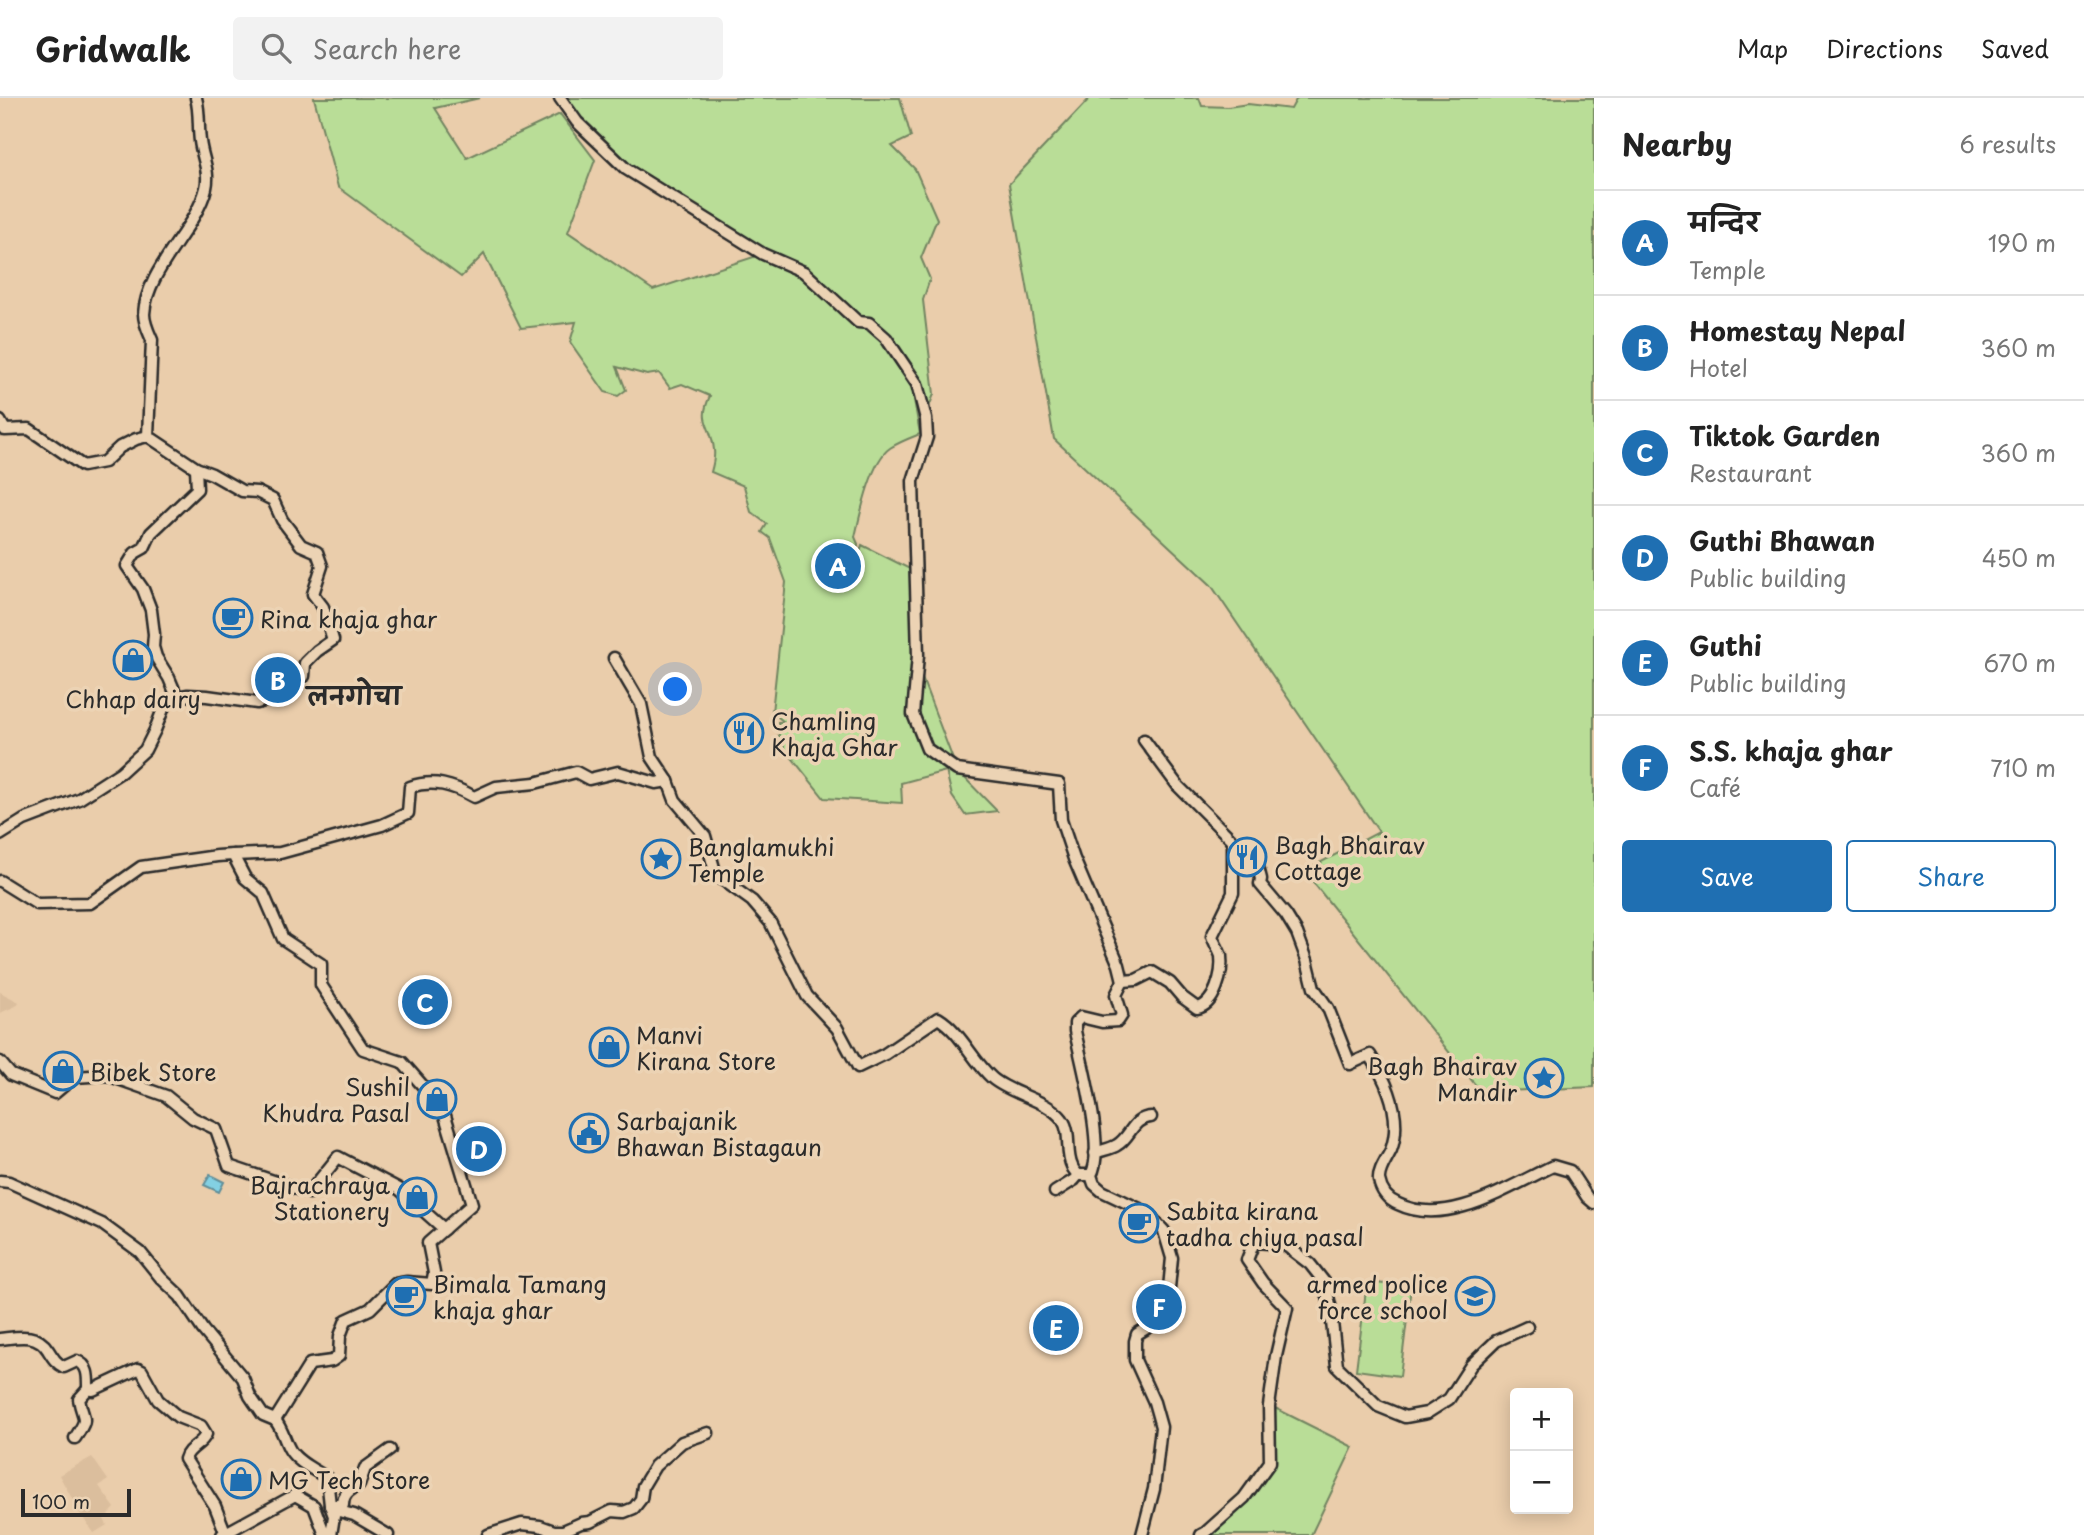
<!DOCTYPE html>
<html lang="en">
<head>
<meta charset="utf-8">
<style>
	:root { --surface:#fff; --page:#f2f2f2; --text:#222; --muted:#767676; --line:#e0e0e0; --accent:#1f6fb2 }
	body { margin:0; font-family:"Playpen Sans","Playpen Sans Deva",sans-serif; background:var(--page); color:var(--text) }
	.controls { position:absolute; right:21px; bottom:21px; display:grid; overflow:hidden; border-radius:7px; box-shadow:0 4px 18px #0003 }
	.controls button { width:63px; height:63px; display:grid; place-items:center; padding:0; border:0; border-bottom:2px solid var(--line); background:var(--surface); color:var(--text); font:35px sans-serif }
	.scale { position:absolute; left:21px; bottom:18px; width:110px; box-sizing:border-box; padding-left:7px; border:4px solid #2b2b2b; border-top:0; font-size:19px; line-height:24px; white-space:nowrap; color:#2b2b2b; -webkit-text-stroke:5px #ecd3b4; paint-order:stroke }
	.you { position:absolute; left:676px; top:592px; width:24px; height:24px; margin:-18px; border:5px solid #fff; border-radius:50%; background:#1a73e8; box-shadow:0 0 0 10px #1a73e833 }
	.badge { display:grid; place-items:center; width:46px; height:46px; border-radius:50%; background:var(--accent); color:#fff; font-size:23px; font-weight:700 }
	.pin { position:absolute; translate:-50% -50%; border:4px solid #fff; box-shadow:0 2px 7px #0006 }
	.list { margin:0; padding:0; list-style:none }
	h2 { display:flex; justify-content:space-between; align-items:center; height:91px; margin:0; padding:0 28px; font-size:30px }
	h2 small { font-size:23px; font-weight:400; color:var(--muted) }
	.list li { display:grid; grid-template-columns:46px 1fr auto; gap:21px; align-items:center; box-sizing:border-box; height:105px; padding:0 28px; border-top:2px solid var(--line) }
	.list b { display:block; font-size:26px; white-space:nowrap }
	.list p { margin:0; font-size:23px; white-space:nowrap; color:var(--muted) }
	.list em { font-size:23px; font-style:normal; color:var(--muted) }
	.actions { display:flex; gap:14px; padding:21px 28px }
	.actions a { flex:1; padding:16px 0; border:2px solid var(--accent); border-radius:7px; text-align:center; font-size:24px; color:var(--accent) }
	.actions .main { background:var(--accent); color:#fff }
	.icon { flex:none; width:38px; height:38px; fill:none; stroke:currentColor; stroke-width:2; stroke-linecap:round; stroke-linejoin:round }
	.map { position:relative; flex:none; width:1594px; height:1437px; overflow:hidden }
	header { display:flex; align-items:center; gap:42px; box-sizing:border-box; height:98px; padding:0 35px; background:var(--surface); border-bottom:2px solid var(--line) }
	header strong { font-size:33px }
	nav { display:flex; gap:38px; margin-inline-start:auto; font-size:24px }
	.search { width:490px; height:63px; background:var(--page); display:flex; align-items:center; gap:18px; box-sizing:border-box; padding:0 24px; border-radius:7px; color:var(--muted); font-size:26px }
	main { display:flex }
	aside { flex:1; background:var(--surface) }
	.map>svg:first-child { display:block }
</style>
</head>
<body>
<header>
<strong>Gridwalk</strong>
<div class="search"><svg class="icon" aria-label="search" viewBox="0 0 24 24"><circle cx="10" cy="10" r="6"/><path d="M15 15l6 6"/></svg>Search here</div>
<nav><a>Map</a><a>Directions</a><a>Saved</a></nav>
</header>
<main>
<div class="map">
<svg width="1594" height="1437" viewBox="0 0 1594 1437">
	<rect width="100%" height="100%" fill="#eacdab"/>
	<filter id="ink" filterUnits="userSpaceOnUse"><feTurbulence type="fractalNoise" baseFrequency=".0143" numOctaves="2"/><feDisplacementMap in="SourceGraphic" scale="14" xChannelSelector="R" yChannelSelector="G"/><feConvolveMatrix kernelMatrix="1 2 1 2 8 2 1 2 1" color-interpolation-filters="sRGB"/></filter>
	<g filter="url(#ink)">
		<g fill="#dbbe9d">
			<polygon points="0,894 19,904 16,908 0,915"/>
			<polygon points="92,1359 108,1382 99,1388 115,1410 104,1421 107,1427 94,1435 81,1417 59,1377"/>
		</g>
		<g fill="#b9dd97" stroke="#728461" stroke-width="2">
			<path d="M 314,0 L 480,0 L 435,10 L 467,60 L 560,16 L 595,62 L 568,134 L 653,192 L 763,156 L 632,71 L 595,35 L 568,6 L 566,0 L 900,0 L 911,39 L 892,48 L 915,71 L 937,121 L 921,160 L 930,181 L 923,202 L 934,296 L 927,314 L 919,286 L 883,238 L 888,253 L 912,290 L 920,336 C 910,340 899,344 890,350 C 871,363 860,417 855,439 L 858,446 L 855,472 L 862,447 L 916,474 L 914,559 L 957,672 L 997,713 L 965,717 L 952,698 L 946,673 L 901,685 L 902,705 L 824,700 L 785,651 L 779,639 L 778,624 L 784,624 L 772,614 L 786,484 L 770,440 L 762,434 L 767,426 L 751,414 L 744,388 L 711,374 C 713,367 715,359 714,352 C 712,326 697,325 710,298 L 682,286 L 670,290 L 659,275 L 647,277 L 617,269 L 626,292 L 618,298 L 605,294 L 570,244 L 576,224 L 521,230 L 484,156 L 461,179 L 338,89 Z"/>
			<polygon points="1090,0 1199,0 1202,8 1228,9 1248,6 1291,11 1297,0 1594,0 1594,989 1481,994 1304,773 1379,734 1211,487 1054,341 1009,86"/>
			<polygon points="1367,1184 1411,1189 1400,1278 1356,1272"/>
			<polygon points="1271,1308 1353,1349 1311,1437 1207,1437 1272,1366"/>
		</g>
		<polygon fill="#83d0e3" stroke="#608e99" stroke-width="2" points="210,1077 224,1084 219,1094 204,1087"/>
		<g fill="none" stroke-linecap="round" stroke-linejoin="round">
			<defs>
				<g id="minor">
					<path d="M 560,0 L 577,24 L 626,71 L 763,156 L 804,174 L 858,224 L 869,225 L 886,240 L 917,286 L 926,321 L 927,339 L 913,383 L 918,557 L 913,616 L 927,651 L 957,672 L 1059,686 L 1061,722 L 1074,761 L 1119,867 L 1123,883 L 1116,897 L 1122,917 L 1118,923 L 1102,924 L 1081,919 L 1075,925 L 1075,933 C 1081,963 1106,1052 1091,1077 L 1094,1086 L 1102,1093 L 1146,1114 L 1164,1133 L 1172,1160 L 1168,1200 L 1160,1222 L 1137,1236 L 1135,1243 L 1135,1262 L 1154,1304 L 1161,1329 L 1154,1391 L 1142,1437"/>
					<polyline points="0,323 5,332 29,331 83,368 104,364 120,349 136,341 148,338 196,370 212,376 242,393 257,394 273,402 282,422 301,447 317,454 322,468 313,496 323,509 333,542 317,553 305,565 304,578 292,595 257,605 207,598 188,597 177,599 165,606 155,632 145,652 121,674 79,701 24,722 0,737"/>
					<path d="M 148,338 L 152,242 C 148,233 144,225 144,216 C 146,172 196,131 206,90 C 210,73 202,60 200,43 C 198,28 200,14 196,0"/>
					<polyline points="614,560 641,606 652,659 668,683"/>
					<polyline points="177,599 169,580 156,559 153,549 154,536 151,512 143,491 127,468 135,455 144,450 151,435 197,391 196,370"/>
					<path d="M 1144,642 L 1178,688 L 1233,743 L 1256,761 L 1261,781 L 1260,786 L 1286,817 L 1297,835 L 1307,862 L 1314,890 L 1328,910 L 1350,966 L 1370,957 C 1388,985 1403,1019 1391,1052 C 1387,1061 1378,1072 1379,1082 C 1381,1093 1388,1102 1398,1106 C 1447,1130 1508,1089 1553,1068 L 1570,1073 L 1587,1099 L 1594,1105"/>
					<path d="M 233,757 L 280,755 L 382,727 L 408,715 L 410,689 C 433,681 453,687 474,699 L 496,689 L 535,685 L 576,674 L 589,681 L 618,674 L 656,685 L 668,683 L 675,702 L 705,738 L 716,777 L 752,803 L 770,824 L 807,898 L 837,930 L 858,969 L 885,956 L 938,920 C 961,934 972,962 992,980 C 1010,996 1048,1002 1062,1021 C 1072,1035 1065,1054 1072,1068 C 1073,1072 1076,1074 1078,1077 L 1091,1077"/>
					<path d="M 0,783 L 37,806 L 90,805 L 141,769 L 217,758 L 233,757 L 245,780 L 263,795 L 283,841 L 321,866 L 321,887 L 363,951 L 402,964 L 443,1011 L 472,1106 L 428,1145 L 434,1175 L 432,1186 L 407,1184 L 395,1186 L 370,1211 L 346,1222 L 340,1238 L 339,1258 L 332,1263 L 310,1266 L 275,1322 C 283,1332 284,1342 290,1352 C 297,1364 315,1372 327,1380 L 330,1407 L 334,1418 L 331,1437"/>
					<path d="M 1123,883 L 1136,882 L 1152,874 L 1170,885 L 1182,899 L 1197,910 C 1215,907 1223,875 1221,858 C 1219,852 1214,844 1212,838 L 1233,795 L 1233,743"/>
					<polyline points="0,964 11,977 55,995 74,979 107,977 166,998 193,1020 216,1031 229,1068 309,1095 338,1059 399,1091 444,1131"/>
					<path d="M 1095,1055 C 1102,1052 1111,1051 1117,1047 C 1131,1039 1132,1020 1151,1019"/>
					<polyline points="0,1083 9,1084 102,1126 140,1154 161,1180 180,1198 203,1232 243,1280 250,1298 263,1317 275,1322"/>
					<polyline points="1055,1094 1074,1082 1078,1077"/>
					<path d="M 0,1241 C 18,1239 37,1234 48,1252 C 53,1260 56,1265 64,1269 L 77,1263 C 89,1267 88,1280 88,1291 L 93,1292 L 138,1271 L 142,1273 L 158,1302 L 178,1319 L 201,1328 L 206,1336 C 202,1347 188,1349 185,1361 L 215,1408 L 226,1436"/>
					<path d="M 75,1340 C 90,1317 83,1324 79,1301 L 88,1291"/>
					<path d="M 330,1407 L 343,1407 C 343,1396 349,1392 359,1387 L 365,1370 L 390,1352"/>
					<polyline points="330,1408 339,1413 354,1417 388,1437"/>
					<polyline points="222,1437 295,1397 314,1408 325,1437"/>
					<polyline points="488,1437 522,1426 540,1428 554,1433 563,1433 581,1425 590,1424 612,1413 624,1414 634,1410 641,1401 643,1388 655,1368 682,1344 708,1335"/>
					<polyline points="1201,1437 1205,1435 1244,1400 1270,1364 1269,1308 1276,1258 1287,1210 1263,1185 1247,1162 1254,1144 1284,1146 1310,1166 1325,1185 1330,1207 1337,1268 1378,1308 1405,1319 1427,1315 1449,1301 1471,1267 1496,1243 1527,1229"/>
				</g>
			</defs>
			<use href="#minor" stroke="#2b2b2b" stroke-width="15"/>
			<use href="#minor" stroke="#ecd3b4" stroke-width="10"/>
		</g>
	</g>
	<defs>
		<symbol id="cafe-ring" viewBox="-11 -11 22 22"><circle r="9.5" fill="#ecd3b4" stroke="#1f6fb2" stroke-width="1.5"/><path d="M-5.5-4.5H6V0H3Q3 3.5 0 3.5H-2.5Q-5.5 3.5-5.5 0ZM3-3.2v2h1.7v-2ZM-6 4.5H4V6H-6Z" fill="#1f6fb2"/></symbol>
		<symbol id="shop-ring" viewBox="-11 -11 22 22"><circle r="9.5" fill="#ecd3b4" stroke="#1f6fb2" stroke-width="1.5"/><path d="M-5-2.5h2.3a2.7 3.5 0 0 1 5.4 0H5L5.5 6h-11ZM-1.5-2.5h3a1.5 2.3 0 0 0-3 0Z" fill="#1f6fb2"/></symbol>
		<symbol id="restaurant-ring" viewBox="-11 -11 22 22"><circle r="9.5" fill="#ecd3b4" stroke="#1f6fb2" stroke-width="1.5"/><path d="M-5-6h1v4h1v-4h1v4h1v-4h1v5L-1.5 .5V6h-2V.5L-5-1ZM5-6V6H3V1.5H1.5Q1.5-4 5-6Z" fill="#1f6fb2"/></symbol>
		<symbol id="sight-ring" viewBox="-11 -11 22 22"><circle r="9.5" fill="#ecd3b4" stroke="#1f6fb2" stroke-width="1.5"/><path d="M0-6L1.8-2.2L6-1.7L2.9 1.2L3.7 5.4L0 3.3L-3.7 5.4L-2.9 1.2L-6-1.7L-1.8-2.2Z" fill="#1f6fb2"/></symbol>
		<symbol id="civic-ring" viewBox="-11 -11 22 22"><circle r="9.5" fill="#ecd3b4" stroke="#1f6fb2" stroke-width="1.5"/><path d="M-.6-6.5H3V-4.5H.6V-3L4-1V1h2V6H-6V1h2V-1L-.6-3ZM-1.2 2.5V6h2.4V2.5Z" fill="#1f6fb2"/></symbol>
		<symbol id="school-ring" viewBox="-11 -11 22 22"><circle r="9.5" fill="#ecd3b4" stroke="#1f6fb2" stroke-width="1.5"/><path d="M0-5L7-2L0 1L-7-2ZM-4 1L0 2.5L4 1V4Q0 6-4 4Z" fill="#1f6fb2"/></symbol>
	</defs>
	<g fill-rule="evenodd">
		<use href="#cafe-ring" x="211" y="498" width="44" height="44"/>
		<use href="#shop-ring" x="111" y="540" width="44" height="44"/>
		<use href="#restaurant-ring" x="722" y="613" width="44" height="44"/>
		<use href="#restaurant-ring" x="1225" y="737" width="44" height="44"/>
		<use href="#sight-ring" x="639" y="739" width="44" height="44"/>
		<use href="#shop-ring" x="587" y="927" width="44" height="44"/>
		<use href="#shop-ring" x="41" y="951" width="44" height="44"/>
		<use href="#sight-ring" x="1522" y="958" width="44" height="44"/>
		<use href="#shop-ring" x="415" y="979" width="44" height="44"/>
		<use href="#civic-ring" x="567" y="1013" width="44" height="44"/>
		<use href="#shop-ring" x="395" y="1077" width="44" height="44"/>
		<use href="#cafe-ring" x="1117" y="1103" width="44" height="44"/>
		<use href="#cafe-ring" x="384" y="1176" width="44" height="44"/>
		<use href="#school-ring" x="1453" y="1176" width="44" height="44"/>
		<use href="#shop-ring" x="219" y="1359" width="44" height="44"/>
	</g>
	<g text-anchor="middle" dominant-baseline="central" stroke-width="7" stroke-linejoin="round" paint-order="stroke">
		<g font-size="23" fill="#2b2b2b" stroke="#ecd3b4" text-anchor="start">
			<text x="260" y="520">Rina khaja ghar</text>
			<text x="133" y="600" text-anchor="middle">Chhap dairy</text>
			<text x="771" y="622">Chamling<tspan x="771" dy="26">Khaja Ghar</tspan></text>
			<text x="1274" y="746">Bagh Bhairav<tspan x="1274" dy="26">Cottage</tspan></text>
			<text x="688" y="748">Banglamukhi<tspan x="688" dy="26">Temple</tspan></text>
			<text x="636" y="936">Manvi<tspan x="636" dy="26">Kirana Store</tspan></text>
			<text x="1517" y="967" text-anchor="end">Bagh Bhairav<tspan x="1517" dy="26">Mandir</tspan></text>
			<text x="90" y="973">Bibek Store</text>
			<text x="410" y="988" text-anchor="end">Sushil<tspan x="410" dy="26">Khudra Pasal</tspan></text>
			<text x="616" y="1022">Sarbajanik<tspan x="616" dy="26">Bhawan Bistagaun</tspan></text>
			<text x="390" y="1086" text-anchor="end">Bajrachraya<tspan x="390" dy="26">Stationery</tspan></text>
			<text x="1166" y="1112">Sabita kirana<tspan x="1166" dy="26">tadha chiya pasal</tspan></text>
			<text x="433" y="1185">Bimala Tamang<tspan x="433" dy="26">khaja ghar</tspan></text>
			<text x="1448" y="1185" text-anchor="end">armed police<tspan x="1448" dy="26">force school</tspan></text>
			<text x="268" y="1381">MG Tech Store</text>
		</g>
		<g font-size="24" font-weight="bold" fill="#2b2b2b" stroke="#ecd3b4">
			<text x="354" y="597">लनगोचा</text>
		</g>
	</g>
</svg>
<div class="controls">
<button>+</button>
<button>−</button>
</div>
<div class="scale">100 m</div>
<div class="you"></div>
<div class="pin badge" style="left:838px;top:468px">A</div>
<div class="pin badge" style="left:278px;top:582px">B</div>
<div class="pin badge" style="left:425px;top:904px">C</div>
<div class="pin badge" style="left:479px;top:1051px">D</div>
<div class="pin badge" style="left:1056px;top:1230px">E</div>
<div class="pin badge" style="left:1159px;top:1209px">F</div>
</div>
<aside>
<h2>Nearby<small>6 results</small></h2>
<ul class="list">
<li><span class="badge">A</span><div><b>मन्दिर</b><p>Temple</p></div><em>190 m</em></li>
<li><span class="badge">B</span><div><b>Homestay Nepal</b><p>Hotel</p></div><em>360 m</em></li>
<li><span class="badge">C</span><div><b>Tiktok Garden</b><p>Restaurant</p></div><em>360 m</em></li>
<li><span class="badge">D</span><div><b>Guthi Bhawan</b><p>Public building</p></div><em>450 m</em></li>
<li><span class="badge">E</span><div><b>Guthi</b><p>Public building</p></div><em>670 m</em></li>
<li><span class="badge">F</span><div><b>S.S. khaja ghar</b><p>Café</p></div><em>710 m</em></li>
</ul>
<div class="actions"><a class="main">Save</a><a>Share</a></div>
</aside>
</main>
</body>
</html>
